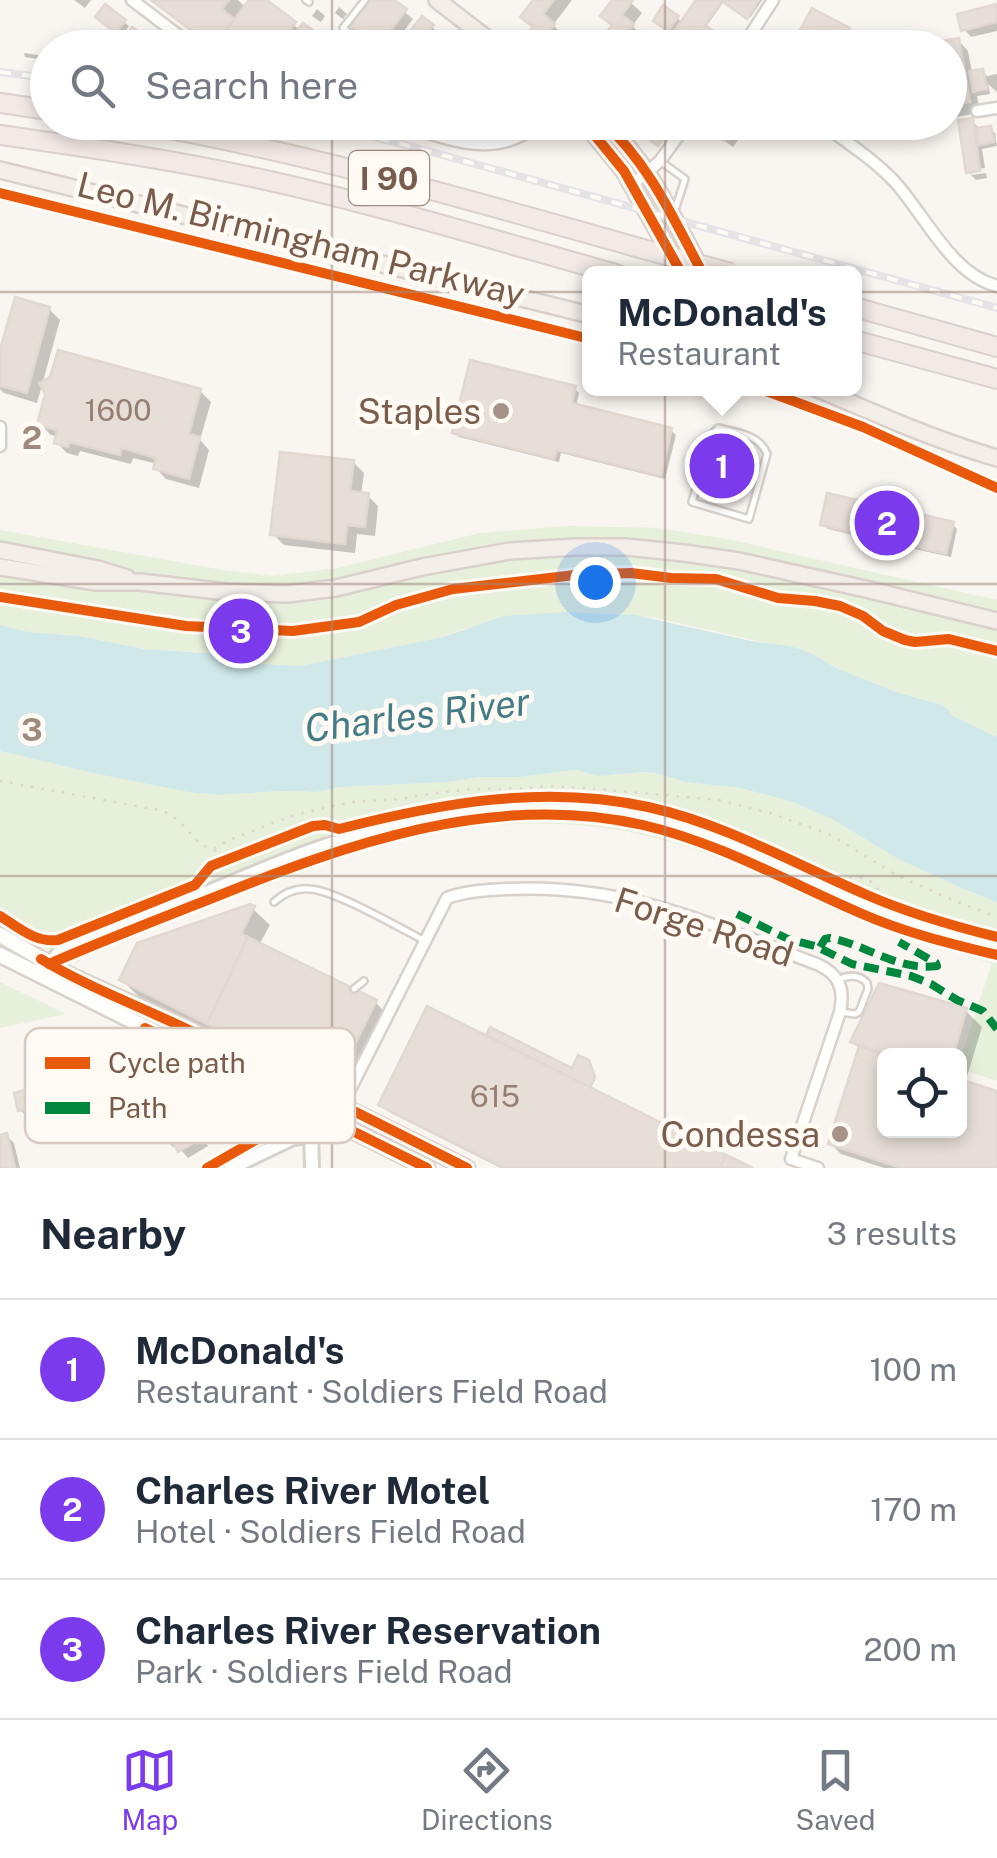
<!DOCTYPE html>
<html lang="en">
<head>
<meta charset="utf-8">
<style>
	:root { --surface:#fff; --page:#f2f2f3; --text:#1f2937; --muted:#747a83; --line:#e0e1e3; --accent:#7c3aed }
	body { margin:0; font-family:"Public Sans",sans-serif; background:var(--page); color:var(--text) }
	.controls { position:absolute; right:30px; bottom:30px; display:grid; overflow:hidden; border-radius:15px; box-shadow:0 5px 15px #0003 }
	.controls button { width:90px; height:90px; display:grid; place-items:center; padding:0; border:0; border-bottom:2px solid var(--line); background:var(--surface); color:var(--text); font:50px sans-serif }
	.you { position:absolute; left:595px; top:582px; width:35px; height:35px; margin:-25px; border:8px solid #fff; border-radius:50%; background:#1a73e8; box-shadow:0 0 0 15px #1a73e833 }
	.badge { display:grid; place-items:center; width:65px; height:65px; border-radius:50%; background:var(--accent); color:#fff; font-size:32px; font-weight:700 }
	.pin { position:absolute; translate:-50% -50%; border:5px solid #fff; box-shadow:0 2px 10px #0006 }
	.popup { position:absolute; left:582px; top:266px; width:280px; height:130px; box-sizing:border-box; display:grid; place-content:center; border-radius:15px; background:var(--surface); filter:drop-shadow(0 2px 8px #0005); font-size:32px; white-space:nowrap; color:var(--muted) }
	.popup b { font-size:38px; color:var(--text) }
	.popup::after { content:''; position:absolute; left:50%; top:100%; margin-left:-20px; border:20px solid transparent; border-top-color:var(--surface) }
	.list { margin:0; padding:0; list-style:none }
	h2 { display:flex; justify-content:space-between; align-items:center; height:130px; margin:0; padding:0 40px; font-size:42px }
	h2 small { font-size:32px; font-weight:400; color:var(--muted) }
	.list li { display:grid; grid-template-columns:65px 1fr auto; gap:30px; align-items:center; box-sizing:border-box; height:140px; padding:0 40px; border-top:2px solid var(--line) }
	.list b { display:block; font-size:38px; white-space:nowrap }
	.list p { margin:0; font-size:32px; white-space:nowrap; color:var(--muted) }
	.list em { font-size:32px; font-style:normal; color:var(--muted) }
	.icon { flex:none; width:55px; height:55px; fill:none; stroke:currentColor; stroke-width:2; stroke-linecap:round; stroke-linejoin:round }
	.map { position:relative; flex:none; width:997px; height:1168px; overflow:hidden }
	.search { position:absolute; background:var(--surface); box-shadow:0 5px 15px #0003; left:30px; right:30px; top:30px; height:110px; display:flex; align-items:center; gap:25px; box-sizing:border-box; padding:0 35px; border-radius:55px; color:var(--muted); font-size:38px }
	.sheet { height:550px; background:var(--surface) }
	nav { display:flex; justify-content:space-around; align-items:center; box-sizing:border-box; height:140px; border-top:2px solid var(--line); background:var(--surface); font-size:28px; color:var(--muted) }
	nav a { display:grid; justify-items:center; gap:5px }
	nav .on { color:var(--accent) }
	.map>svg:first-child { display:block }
</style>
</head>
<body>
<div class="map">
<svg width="997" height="1168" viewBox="0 0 997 1168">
	<rect width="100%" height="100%" fill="#f9f5f0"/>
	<g fill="#e7f0db">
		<polygon points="569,526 657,528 727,539 997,600 997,737 953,716 948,709 939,704 899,693 836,668 811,653 656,618 608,613 543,614 462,629 443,637 302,666 280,666 261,664 221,654 144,649 79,636 29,632 0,625 0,530 223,570 272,576 338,568 480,533"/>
		<path d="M 0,751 L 102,775 L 188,792 L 219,795 L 279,791 L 316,792 L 341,787 L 448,782 L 479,777 L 520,777 L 575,770 L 586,773 L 614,775 L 642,772 L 655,773 L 685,782 L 740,788 L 790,801 L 834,820 L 898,859 L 966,890 L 997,902 L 997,1081 L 960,1069 L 960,1060 L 992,963 C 941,950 890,935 841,914 C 779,886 720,853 652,837 C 562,815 465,821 376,847 C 339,858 304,872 269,885 C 207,907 145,929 83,951 L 79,963 L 32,943 L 0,926 Z"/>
		<polygon points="0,982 66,1014 0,1028"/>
	</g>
	<polygon fill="#d0e8ea" points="564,612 635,615 751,641 790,646 811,653 836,668 899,693 939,704 948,709 953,716 997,737 997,902 966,890 898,859 834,820 790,801 740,788 685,782 655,773 642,772 600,776 575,770 520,777 479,777 448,782 341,787 316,792 279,791 219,795 188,792 102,775 0,751 0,625 29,632 79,636 144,649 221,654 261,664 301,666 443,637 504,616"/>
	<g fill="#0003" fill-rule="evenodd">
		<polygon points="74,0 91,0 85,8"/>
		<polygon points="151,0 238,0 246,8 252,0 263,0 300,30 303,26 321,41 316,48 308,48 300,41 295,48 249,48 237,39 230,48 214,48"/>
		<polygon points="373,0 390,0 413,19 391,48 380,48 361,33"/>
		<polygon points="536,0 572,0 553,25 564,36 555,48 533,48"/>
		<polygon points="615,0 628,0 642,13 632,26 643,36 634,48 599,48 614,27"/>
		<polygon points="699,0 762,0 750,18 725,0 705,28 713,34 704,48 665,48 675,34 661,25 677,18 683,23"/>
		<polygon points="997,6 997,31 971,37 964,29"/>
		<polygon points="339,7 347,14 343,19 335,13"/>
		<polygon points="317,9 325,16 321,22 312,16"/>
		<polygon points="103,22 124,22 129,26 121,36"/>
		<polygon points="432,27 437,32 425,47 415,39"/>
		<polygon points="133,30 144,38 153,48 120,48"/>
		<polygon points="848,30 859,41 856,48 806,48 810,42 801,33"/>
		<polygon points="958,40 968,51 972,73 982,71 987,76 997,74 997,92 988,84 990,94 977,96 980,113 950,118 950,48"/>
		<polygon points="24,53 38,55 39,59 25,57"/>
		<polygon points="972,121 981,130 990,129 997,135 995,134 997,146 982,149 985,168 971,170 971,175 968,172"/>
		<polygon points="443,122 496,122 494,135"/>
		<polygon points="706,122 751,122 733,147 712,132"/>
		<polygon points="986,173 987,178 976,180 971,175"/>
		<polygon points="49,309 60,320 37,403 4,393 0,389 0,359"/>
		<polygon points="574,388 579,393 576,407 671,430 676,435 665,479 561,453 559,462 459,437 454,433"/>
		<polygon points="200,391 211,402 200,440 209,450 199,488 166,479 156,468 157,464 133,458 131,464 80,451 78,456 67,453 57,443 58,437 51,435 40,424"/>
		<polygon points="740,445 748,453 734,502 713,496 705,489"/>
		<polygon points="353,462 364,473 361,495 368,496 378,506 375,536 357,534 355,553 284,545 273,534"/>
		<polygon points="823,524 952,524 957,529 951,557 896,545 895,552 879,549 874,544 875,540 828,529"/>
		<polygon points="253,909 270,925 259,945 375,1002 386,1013 345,1095 138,996 122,980"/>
		<path d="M 966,1011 L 982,1027 L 965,1083 L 997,1093 L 997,1168 L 884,1168 L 841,1154 L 831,1144 L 861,1050 L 853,1042 ZM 884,1056 L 960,1056 L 960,1130 L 884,1130 Z"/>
		<polygon points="491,1031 573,1071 590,1064 595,1080 590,1090 748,1168 501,1168 389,1112 381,1104 487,1038"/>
		<polygon points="128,1041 139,1051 150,1071 135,1080 156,1117 185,1100 198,1115 192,1119 208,1146 188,1158 177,1145 173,1147 166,1140 159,1128 151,1133 140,1122 120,1088 104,1098 93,1087"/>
		<polygon points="64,1063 72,1071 77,1092 68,1094 71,1107 28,1117 20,1110"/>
		<polygon points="274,1109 282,1117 278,1125 255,1137 247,1129"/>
		<polygon points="7,1136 14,1143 20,1168 0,1168 0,1137"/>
	</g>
	<g fill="#e6ded7" stroke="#e2d8d2" stroke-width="2.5">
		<polygon points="151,0 229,0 222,9 234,19 213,47"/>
		<polygon points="249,0 267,0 296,22 276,48 248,48 226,30"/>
		<polygon points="370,0 394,0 407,9 378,47 350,26"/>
		<polygon points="533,0 554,0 543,14 555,24 537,48 532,48 522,40 533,27 520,17"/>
		<polygon points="612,0 633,0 622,15 634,24 616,48 596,48 612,25 600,16"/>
		<polygon points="696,0 759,0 747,19 722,1 705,25 713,31 701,48 662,48"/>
		<polygon points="105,4 126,20 116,33 95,17"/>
		<polygon points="997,4 997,22 961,31 957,14"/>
		<polygon points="663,5 679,16 668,31 653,21"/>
		<polygon points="812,8 850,28 839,48 803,48 809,39 798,34"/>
		<polygon points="422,16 434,25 419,44 407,35"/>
		<polygon points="303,23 318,34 308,48 292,37"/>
		<polygon points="132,27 145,36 137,48 117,48"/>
		<polygon points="959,38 970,102 950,106 950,48 926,48 925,44"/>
		<polygon points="983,69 987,89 973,92 969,71"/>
		<polygon points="973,118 980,171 966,173 958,120"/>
		<polygon points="451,122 491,122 489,132"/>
		<polygon points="625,122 675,122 658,146"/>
		<polygon points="703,122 738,122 724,141 701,125"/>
		<polygon points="991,126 994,142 979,145 976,128"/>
		<polygon points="15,297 50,307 27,393 0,386 0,350"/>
		<polygon points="58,350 201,389 189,434 200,437 189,479 153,469 156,458 122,448 120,455 69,442 68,447 54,443 57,430 37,425 45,394 39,383 50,377"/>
		<polygon points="470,360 576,386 572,403 672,428 661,476 557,450 554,459 452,433"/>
		<polygon points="718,436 742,443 726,496 702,489"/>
		<polygon points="280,452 354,460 350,491 369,493 365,527 347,525 345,544 270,535"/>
		<polygon points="827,493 954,522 946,554 892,541 890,549 871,545 873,537 820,525"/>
		<polygon points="250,904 255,906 241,934 248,937 207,1024 119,980 137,943"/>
		<polygon points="248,937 377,1000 334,1086 207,1024"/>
		<polygon points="879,983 967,1008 953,1056 888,1056 850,1042"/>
		<polygon points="427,1006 726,1155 720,1168 505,1168 378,1105"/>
		<polygon points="490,1027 572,1068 578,1055 589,1060 595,1077 590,1087 486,1035"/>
		<polygon points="129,1038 141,1060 126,1068 153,1115 138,1124 111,1077 91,1088 78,1068"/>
		<polygon points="859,1046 888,1056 884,1056 884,1130 960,1130 960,1079 997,1091 997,1168 901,1168 828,1144"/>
		<polygon points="65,1060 71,1085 62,1087 65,1100 18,1111 14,1093 37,1087 33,1068"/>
		<polygon points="228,1084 276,1107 270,1118 245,1130 224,1093"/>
		<polygon points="186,1097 192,1107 186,1111 202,1138 178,1152 170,1137 164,1141 150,1118"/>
		<polygon points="7,1133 15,1168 0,1168 0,1135"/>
		<polygon points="726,1155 753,1168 720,1168"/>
	</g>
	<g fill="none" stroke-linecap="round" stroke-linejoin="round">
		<defs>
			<g id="service">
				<polyline points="306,0 309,2"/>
				<polyline points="365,0 343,28 369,48"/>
				<polyline points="320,48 326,40"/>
				<polyline points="660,161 685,179 675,210"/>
				<path d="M 718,428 C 736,432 760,435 767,454 L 749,519 L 692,502 L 712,434 Z"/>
				<path d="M 274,902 C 284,893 296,888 310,889 C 334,890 400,928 425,941"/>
				<path d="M 839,979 C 849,975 859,974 867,983 L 868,989 L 859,1012 L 855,1014 L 840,1012"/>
				<polyline points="354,989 364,981"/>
			</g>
			<g id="minor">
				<polyline points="132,0 195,48"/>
				<polyline points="742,48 773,0"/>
				<polyline points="977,111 997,108"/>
				<path d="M 393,122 C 442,136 497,164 539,122"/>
				<path d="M 819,122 C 845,141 872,158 894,181 C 925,215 951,274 997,286"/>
				<polyline points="632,185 660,161 688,122"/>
				<polyline points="0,427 0,446"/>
				<path d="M 334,1121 L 447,898 C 466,891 488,890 508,889 C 624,883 712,925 817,964 C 839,974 845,988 840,1012 L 791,1159 L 818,1168"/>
			</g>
			<g id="tertiary">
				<path d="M 42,976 L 58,954 L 70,947 C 116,926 164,909 211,891 C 252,874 294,855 337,842 C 448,808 567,792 680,827 C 742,846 800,878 860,904 C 904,922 951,936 997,948"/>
				<polyline points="231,1168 293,1138 310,1136"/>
				<polyline points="312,1168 311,1131 327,1097"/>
			</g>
			<g id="secondary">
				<polyline points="0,935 69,975 188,1029 467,1168"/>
				<polyline points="0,955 427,1168"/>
			</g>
			<g id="primary">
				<polyline points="437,0 499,48"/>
				<polyline points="584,122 624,171 682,274"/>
				<path d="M 603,122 C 649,162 673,218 701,270"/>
				<polyline points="0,170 590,315"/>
				<path d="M 816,388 C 876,414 935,440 997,458"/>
				<polyline points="0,550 98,569 127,578"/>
				<polyline points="0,567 96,582 140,582 227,592 287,594 336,588 422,567 510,551 575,547 626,547 684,553 739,561 870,590 997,621"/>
			</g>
			<g id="motorway">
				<polyline points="0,103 48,110"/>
				<path d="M 131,122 C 305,152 473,201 643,249"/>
				<path d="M 0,135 C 91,148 181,161 270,181 C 386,207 501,242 616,274"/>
				<polyline points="854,307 997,347"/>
				<polyline points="854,340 997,379"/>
			</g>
		</defs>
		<use href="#service" stroke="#d7d1cb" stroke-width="10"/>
		<use href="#minor" stroke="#d7d1cb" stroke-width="15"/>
		<use href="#tertiary" stroke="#d7d1cb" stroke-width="18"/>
		<use href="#secondary" stroke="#d9d2cb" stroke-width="19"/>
		<use href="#primary" stroke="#dad1cc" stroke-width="20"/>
		<use href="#motorway" stroke="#dad1cc" stroke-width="22"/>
		<g stroke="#dcd5d0" stroke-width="2.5" stroke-dasharray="2.5 8" stroke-linecap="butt">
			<polyline points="0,781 164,811 179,821 200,844 231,858"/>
			<polyline points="214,849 227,841 273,823 298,814 351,802 401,799 435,793 475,789 533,788 546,786 586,788 718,800 770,813 831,835 896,875 955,901 997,917"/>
			<path d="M 839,881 C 861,872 876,879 883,900"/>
		</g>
		<use href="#service" stroke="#fefefd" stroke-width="5"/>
		<use href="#minor" stroke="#fefefd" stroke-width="10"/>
		<use href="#tertiary" stroke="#fefefd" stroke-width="12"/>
		<use href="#secondary" stroke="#fefefd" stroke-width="14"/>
		<use href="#primary" stroke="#f3eee8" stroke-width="15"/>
		<use href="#motorway" stroke="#f2eae7" stroke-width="18"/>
		<defs>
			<g id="rail">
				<polyline points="0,72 48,78"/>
				<polyline points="278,122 327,133"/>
				<polyline points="314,122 406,145 997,308"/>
			</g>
		</defs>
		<use href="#rail" stroke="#e6e3e7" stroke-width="8"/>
		<use href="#rail" stroke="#fffaf3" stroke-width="4" stroke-dasharray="11" stroke-linecap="butt"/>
		<defs>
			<polyline id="motorway-bridge" points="643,249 731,273"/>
		</defs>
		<use href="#motorway-bridge" stroke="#dad1cc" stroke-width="22" stroke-linecap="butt"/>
		<use href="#motorway-bridge" stroke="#f2eae7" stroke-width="18"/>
		<g stroke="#00873e" stroke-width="8" stroke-dasharray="15 8" stroke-linecap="butt">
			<polyline points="737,914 788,939 815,946 852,964 911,976 931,984 957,1000 983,1011 997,1029"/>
			<path d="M 820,947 L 825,939 L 830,938 C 867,945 897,971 937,966 L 936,963 L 899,942"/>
		</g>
		<defs>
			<g id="cycleway">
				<polyline points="584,122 624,171 682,274"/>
				<path d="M 603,122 C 649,163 674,220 703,274"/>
				<polyline points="0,193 590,339"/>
				<polyline points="758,388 863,427 997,488"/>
				<polyline points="0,597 186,626 293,631 359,622 396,605 453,589 575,575 631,573 671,578 716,579 778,598 815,601 840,606 863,616 883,631 905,640 915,642 949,639 997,651"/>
				<path d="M 0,916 C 18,927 35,943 58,940 L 195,885 L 211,866 L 313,826 L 325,825 L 339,829 C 441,803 544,784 648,807 C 725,824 795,864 867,895 C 908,913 953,926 997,937"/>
				<path d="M 41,959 C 89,988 142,1007 193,1032 C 285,1076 376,1122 467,1168"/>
				<path d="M 49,964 C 102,941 156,920 210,899 C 346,844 495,791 643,825 C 720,843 788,882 860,913 C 903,932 951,944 997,955"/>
				<polyline points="145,1028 427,1168"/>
				<polyline points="207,1168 280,1126 285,1117 282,1109 294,1087"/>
			</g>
		</defs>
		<use href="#cycleway" stroke="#fffaf3" stroke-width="16"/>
		<use href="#cycleway" stroke="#e8590c" stroke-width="10"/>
	</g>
	<path fill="none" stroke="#9f8a7d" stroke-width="2.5" stroke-opacity="0.55" d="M 332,0 L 332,48M 665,0 L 665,48M 332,122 L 332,1168M 665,122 L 665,1168M 0,292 L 997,292M 0,584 L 997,584M 0,876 L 997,876"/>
	<g fill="#a69286" stroke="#fffaf3" stroke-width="4">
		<circle cx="501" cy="411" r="10"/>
		<circle cx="840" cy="1134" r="10"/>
	</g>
	<g text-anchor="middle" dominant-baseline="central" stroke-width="10" stroke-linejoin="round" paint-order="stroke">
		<g font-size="30" fill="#977e72">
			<text x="118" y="410">1600</text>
			<text x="495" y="1096">615</text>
		</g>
		<rect fill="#fffaf3" stroke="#a28b7f" stroke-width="2.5" x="349" y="151" width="80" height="54" rx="8"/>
		<g font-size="32" font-weight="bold" fill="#7a5c4d">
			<text x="389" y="178">I 90</text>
		</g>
		<g font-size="35" fill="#7a5c4d" stroke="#fffaf3">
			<text transform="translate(301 239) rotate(14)">Leo M. Birmingham Parkway</text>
			<text transform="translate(704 927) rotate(18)">Forge Road</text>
		</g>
		<g font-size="35" fill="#7a5c4d" stroke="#fffaf3" text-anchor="end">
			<text x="481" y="411">Staples</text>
			<text x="820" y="1134">Condessa</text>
		</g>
		<g font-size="38" font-style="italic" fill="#437c86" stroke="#fffaf3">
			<text transform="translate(417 715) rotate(-7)">Charles River</text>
		</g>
	</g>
	<rect x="25" y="1028" width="330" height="115" rx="15" fill="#fffaf3" stroke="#d7cbc1" stroke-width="2.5"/>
	<rect x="45" y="1057" width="45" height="12" fill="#e8590c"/>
	<rect x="45" y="1102" width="45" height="12" fill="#00873e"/>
	<g font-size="28" fill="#7a5c4d">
		<text x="108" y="1073">Cycle path</text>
		<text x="108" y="1118">Path</text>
	</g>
	<g font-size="32" text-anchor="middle" font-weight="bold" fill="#9f8a7d" stroke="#fffaf3" stroke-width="10" stroke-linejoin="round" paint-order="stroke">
		<text x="32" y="449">2</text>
		<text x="32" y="741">3</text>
	</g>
</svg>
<div class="controls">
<button><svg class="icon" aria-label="locate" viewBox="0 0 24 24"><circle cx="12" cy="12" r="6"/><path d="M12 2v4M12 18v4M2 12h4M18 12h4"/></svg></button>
</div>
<div class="you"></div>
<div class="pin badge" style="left:722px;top:466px">1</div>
<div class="popup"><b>McDonald's</b>Restaurant</div>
<div class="pin badge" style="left:887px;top:523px">2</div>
<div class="pin badge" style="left:241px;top:631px">3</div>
<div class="search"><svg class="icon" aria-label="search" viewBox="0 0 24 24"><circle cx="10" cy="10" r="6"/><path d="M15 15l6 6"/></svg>Search here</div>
</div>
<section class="sheet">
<h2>Nearby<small>3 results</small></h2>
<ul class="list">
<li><span class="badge">1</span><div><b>McDonald's</b><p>Restaurant · Soldiers Field Road</p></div><em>100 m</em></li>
<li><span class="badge">2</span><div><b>Charles River Motel</b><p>Hotel · Soldiers Field Road</p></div><em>170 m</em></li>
<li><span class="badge">3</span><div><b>Charles River Reservation</b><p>Park · Soldiers Field Road</p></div><em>200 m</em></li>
</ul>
</section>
<nav>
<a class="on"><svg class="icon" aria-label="map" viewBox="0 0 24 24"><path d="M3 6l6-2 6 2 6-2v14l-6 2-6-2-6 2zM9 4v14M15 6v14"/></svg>Map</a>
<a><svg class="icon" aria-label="directions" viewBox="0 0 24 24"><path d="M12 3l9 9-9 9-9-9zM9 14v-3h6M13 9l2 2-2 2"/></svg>Directions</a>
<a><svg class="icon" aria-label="saved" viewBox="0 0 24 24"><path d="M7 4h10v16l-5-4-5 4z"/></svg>Saved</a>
</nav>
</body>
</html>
